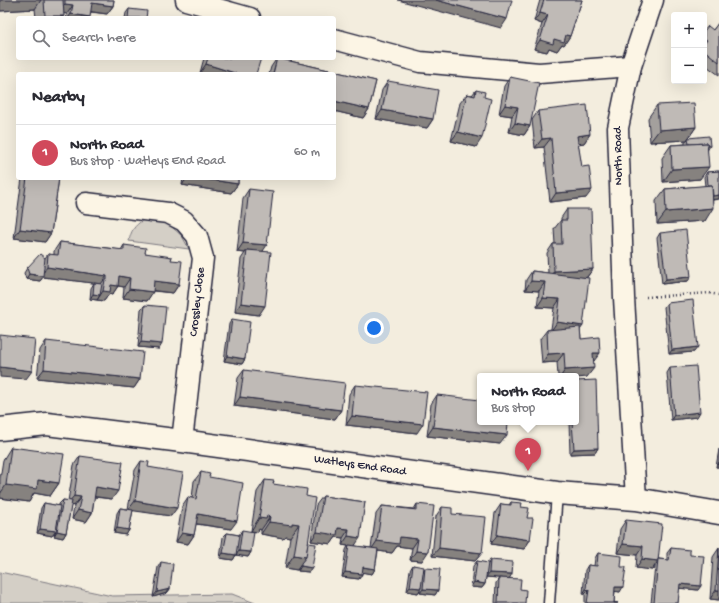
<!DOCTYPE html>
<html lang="en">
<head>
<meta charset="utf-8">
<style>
	:root { --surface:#fff; --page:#f2f2f3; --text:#2b2b33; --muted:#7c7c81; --line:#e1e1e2; --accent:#d1495b }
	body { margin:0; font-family:"Gochi Hand",sans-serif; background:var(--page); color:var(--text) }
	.controls { position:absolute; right:12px; top:12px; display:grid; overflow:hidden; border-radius:4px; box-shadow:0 4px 16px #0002 }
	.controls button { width:36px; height:36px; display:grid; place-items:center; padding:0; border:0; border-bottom:1px solid var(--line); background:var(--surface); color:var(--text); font:20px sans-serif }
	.you { position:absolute; left:374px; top:328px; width:14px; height:14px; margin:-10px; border:3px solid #fff; border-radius:50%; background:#1a73e8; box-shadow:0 0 0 6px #1a73e833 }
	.badge { display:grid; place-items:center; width:26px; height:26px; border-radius:50%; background:var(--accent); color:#fff; font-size:13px; font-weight:700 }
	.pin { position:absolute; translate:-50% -33px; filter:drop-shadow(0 1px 2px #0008) }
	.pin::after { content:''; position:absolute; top:21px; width:14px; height:12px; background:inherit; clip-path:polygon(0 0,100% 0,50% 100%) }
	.popup { position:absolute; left:477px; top:373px; width:102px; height:52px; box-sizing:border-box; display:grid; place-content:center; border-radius:4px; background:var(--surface); filter:drop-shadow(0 1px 3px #0005); font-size:13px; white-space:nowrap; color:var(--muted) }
	.popup b { font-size:15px; color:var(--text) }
	.popup::after { content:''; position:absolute; left:50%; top:100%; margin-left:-8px; border:8px solid transparent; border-top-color:var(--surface) }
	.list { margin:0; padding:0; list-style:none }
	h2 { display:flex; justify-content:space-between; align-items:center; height:52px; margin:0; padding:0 16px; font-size:17px }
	h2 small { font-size:13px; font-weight:400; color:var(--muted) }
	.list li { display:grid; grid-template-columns:26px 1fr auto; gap:12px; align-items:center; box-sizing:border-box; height:56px; padding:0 16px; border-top:1px solid var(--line) }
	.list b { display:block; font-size:15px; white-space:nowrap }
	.list p { margin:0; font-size:13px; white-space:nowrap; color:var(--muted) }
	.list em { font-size:13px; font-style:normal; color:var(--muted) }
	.icon { flex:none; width:22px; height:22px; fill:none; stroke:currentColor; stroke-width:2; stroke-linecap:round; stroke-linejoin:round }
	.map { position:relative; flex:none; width:719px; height:603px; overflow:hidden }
	.search { position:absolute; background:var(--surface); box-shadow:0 4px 16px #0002; left:16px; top:16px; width:320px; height:44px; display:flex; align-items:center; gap:10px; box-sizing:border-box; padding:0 14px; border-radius:4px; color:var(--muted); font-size:15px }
	.panel { position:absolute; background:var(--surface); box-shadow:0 4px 16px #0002; left:16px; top:72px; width:320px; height:108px; border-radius:4px }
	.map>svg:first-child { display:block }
</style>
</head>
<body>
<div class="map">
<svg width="719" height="603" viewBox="0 0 719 603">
	<rect width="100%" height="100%" fill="#f3edde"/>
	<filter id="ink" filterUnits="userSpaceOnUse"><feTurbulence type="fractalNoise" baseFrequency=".025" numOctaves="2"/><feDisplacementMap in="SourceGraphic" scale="8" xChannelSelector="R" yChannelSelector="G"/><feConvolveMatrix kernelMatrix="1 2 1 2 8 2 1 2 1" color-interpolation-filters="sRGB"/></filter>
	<g filter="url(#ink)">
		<g fill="#d4cfc6" stroke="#7b7880">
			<path d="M 143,220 L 164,220 L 182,236 L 189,249 L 129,241 C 131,231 134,226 143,220 Z"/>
			<polygon points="0,572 112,596 232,594 255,603 0,603"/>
		</g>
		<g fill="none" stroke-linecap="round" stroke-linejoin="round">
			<defs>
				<polyline id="lane" points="549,603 557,493"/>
				<g id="street">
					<polyline points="186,0 250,18"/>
					<polyline points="334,39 420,62 539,73 631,66"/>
					<polyline points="86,203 168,213 184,221 197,236 203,258 182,441"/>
					<polyline points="636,499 624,298 618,128 631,66 653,0"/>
				</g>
				<polyline id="secondary" points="0,429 47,424 182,441 557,493 636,499 719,513"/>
			</defs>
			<use href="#lane" stroke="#22223b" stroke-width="13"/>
			<use href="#street" stroke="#22223b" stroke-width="23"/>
			<use href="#secondary" stroke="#22223b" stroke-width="25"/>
			<polyline stroke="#22223b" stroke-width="2.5" stroke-dasharray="1 3" stroke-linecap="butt" points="646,297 709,293 719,295"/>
			<use href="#lane" stroke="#fcf5e5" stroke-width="10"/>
			<use href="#street" stroke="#fcf5e5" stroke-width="20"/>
			<use href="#secondary" stroke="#fcf5e5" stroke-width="22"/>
		</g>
		<g fill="#a4a09d" stroke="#22223b">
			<polygon points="0,0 114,0 113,6 107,14 91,12 89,18 66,18 67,14 64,13 62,18 36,18 35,9 0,11"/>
			<polygon points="540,0 582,0 570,36 564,45 562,44 557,51 549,48 547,52 534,49 542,24 534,21"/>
			<polygon points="129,9 146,18 125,18 126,13"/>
			<polygon points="719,22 719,75 704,64 704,31 713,30"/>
			<polygon points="204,58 261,58 200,73"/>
			<polygon points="277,58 376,81 369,109 363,118 334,111 334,74 269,74 271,67"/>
			<polygon points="510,77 530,126 524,135 509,132 512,116 499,114 504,86"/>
			<polygon points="388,81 433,119 427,128 376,119 382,90"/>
			<polygon points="476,90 484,97 476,147 451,141 460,103 467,94 472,95"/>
			<polygon points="657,105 696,127 687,140 650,142 648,118"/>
			<polygon points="538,111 590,134 584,143 578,144 586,198 550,202 544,147 535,148 532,120"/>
			<polygon points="688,138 710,146 708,149 700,179 663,182 662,158 671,145 685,144 685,142"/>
			<polygon points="719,171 719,199 713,200 705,221 657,224 656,201 665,189 705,186 704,177 707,172"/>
			<polygon points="22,178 59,178 51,233 45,242 14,238"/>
			<polygon points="183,178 238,178 238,184 231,193 182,185"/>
			<polygon points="249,189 263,251 259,315 235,312 241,259 245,253 237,252 243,198"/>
			<polygon points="567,209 593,269 587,277 580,330 581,339 594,361 593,361 587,377 576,376 558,376 557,362 542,363 540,339 547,330 551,329 554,308 537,307 539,291 525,290 526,280 532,271 548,273 547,253 553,244 555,244 554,229 561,220 561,218"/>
			<polygon points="660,233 688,281 662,284 657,238"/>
			<polygon points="60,242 121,250 124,245 145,253 171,260 179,284 173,293 153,291 147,301 123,298 124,287 118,286 112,295 109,294 104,301 90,299 91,288 94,283 43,277 40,281 26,279 24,273 27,268 45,258 48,254 54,255 54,251"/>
			<polygon points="667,303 694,352 669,354 664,307"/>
			<polygon points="145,305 159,349 138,347 141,309"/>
			<polygon points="232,319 245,359 242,364 224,361 229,324"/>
			<polygon points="46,341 140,379 134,388 37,378 40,350"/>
			<polygon points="670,368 697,417 671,420 667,373"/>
			<polygon points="244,370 341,410 335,419 234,406 238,378"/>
			<polygon points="355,385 417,433 346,425 349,394"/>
			<polygon points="437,395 500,444 427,436 431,404"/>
			<polygon points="555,422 576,422 598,448 595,453 570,454 569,422"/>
			<polygon points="11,447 59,483 50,496 34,493 29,502 0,498 0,479 3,460"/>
			<polygon points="719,449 719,467 716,467"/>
			<polygon points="80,456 112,499 94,497 92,513 86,522 72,519 74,506 71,505 66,533 63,538 54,536 55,532 52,536 37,533 41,508 44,503 59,506 59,504 63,500 68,501 74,465"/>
			<polygon points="141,461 148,467 171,516 133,510 129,530 126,535 114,533 117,513 120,508 128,509 135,470"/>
			<polygon points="201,472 209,477 231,529 196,524 194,535 188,544 176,542 182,506 188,497 192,498 194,481"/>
			<polygon points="265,480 273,484 306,496 308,543 312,568 309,572 298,571 298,568 297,570 285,568 290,537 285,536 283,538 261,534 261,530 259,529 258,532 251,531 257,492"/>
			<polygon points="323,496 365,502 355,546 371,548 376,514 382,506 414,509 417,504 422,561 410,560 412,548 397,546 392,553 378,551 375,569 372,574 362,572 362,574 359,579 342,577 346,550 348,546 342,545 343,538 336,537 331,544 311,541 316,505"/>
			<polygon points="511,502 521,507 527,518 530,540 524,549 491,544 495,513 501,504 509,505"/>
			<polygon points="442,507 452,514 482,553 475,561 432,556 436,516"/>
			<polygon points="626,520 659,559 667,560 667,553 671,548 690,555 698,590 679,588 678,603 651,603 655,566 652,570 636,568 637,555 617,553 620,529"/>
			<polygon points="242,530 251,552 248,557 236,555 233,560 220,558 223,537 227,533 239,535"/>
			<polygon points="719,548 719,600 710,599 713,557"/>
			<polygon points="598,553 621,567 620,592 615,591 614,603 618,603 585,603 585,594 583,594 585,570 588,565 594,566 595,558"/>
			<polygon points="490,560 520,589 525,603 495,603 496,583 499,578 486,577 485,584 482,588 471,587 473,566 477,561 488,564"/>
			<polygon points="161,562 170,589 167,593 153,597 158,567"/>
			<polygon points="413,565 424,570 425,568 438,590 435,595 420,593 420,590 418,593 407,591 410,570"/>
		</g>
		<g fill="#86827f" stroke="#22223b">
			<polygon points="0,0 41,0 35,9 0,11"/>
			<polygon points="398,0 436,0 507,19 501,28"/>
			<polygon points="92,3 113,6 107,14 86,11"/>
			<polygon points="65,4 73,5 67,14 58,13"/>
			<polygon points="540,13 548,15 542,24 534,21"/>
			<polygon points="71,14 90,17 89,18 68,18"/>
			<polygon points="45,16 64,16 62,18 44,18"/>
			<polygon points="566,35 570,36 564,45 562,44 557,51 549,48 547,52 534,49 540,40 554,39"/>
			<polygon points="206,64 238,74 203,74 200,73"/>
			<polygon points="334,101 369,109 363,118 334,111"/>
			<polygon points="505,105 518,107 512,116 499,114"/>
			<polygon points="382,110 433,119 427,128 376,119"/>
			<polygon points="515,123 530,126 524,135 509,132"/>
			<polygon points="696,127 687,140 650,142 659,130"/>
			<polygon points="458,132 482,138 476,147 451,141"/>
			<polygon points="590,134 584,143 571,145 577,136"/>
			<polygon points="551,138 544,147 535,148 542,139"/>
			<polygon points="709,167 700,179 663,182 672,169"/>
			<polygon points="187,178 198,178 238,184 231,193 182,185"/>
			<polygon points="592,190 586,198 550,202 556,193"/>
			<polygon points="719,195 719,199 706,200 710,196"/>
			<polygon points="713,208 705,221 657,224 666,212"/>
			<polygon points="20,229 51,233 45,242 14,238"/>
			<polygon points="243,243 267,245 261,254 247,250 245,253 237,252"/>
			<polygon points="47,267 107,276 101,284 43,277 40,281 26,279 29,274 41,276"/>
			<polygon points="593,269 586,278 548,280 554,271"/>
			<polygon points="119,276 130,278 124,287 113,285"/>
			<polygon points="691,277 688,281 662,284 666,279"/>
			<polygon points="154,281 179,284 173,293 148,290"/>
			<polygon points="531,281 545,282 539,291 525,290"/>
			<polygon points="111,285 118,286 112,295 109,294 104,301 97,300 103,291"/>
			<polygon points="129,289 153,292 147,301 123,298"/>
			<polygon points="93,294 100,295 97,300 90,299"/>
			<polygon points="543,298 560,299 554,308 537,307"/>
			<polygon points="241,303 265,306 259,315 235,312"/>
			<polygon points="557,322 583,326 577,334 551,331"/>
			<polygon points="141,342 162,344 159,349 138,347"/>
			<polygon points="698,347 694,352 669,354 672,350"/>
			<polygon points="564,353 557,362 542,363 548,354"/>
			<polygon points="593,353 600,353 594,361 586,362"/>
			<polygon points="227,356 245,359 242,364 224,361"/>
			<polygon points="0,367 32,371 26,379 0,377"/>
			<polygon points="594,368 587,377 576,378 576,376 561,376 565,370"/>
			<polygon points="44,369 140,379 134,388 37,378"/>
			<polygon points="240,397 341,410 335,419 234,406"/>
			<polygon points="700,412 697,417 671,420 674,415"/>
			<polygon points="352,416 423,424 417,433 346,425"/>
			<polygon points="433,427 507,435 500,444 427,436"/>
			<polygon points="598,448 595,453 570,454 574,449"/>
			<polygon points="719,462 719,467 716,467"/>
			<polygon points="38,480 59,483 50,496 34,493 29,502 0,498 0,494 6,485"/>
			<polygon points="96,487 118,491 112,499 90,496"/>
			<polygon points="74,496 81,497 74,506 67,504"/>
			<polygon points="135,501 177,508 171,516 128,510"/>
			<polygon points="78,510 92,513 86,522 72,519"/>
			<polygon points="198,514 237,521 231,529 191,523"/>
			<polygon points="267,516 270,517 261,530 259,529 258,532 251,531 259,518"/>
			<polygon points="269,522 292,523 299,524 290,537 285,536 283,538 261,534"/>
			<polygon points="117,528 129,530 126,535 114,533"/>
			<polygon points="338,528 349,529 343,538 336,537 331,544 311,541 317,532"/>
			<polygon points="40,529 56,531 52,536 37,533"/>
			<polygon points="57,531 66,533 63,538 54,536"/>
			<polygon points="182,533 194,535 188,544 176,542"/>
			<polygon points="497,535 530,540 524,549 491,544"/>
			<polygon points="348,536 360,538 354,547 342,545"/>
			<polygon points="400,537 418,539 412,548 397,546 392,553 371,550 377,541"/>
			<polygon points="623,544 643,546 637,555 617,553"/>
			<polygon points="439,548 482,553 475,561 432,556"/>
			<polygon points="239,551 251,552 248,557 236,555"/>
			<polygon points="416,551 428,552 422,561 410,560"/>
			<polygon points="223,553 236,555 233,560 220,558"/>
			<polygon points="294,555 306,557 297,570 285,568"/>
			<polygon points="642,559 658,561 652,570 636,568"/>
			<polygon points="301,566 312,568 309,572 298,571"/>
			<polygon points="363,567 375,569 372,574 360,572"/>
			<polygon points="345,572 362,574 359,579 342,577"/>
			<polygon points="489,573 512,574 509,579 486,577"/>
			<polygon points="474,582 485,584 482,588 471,587"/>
			<polygon points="680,584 701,586 698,590 677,588"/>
			<polygon points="410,587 421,588 418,593 407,591"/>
			<polygon points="615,587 623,587 620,592 612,591"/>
			<polygon points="170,589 167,593 153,597 157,592"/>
			<polygon points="423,589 438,590 435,595 420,593"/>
			<polygon points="586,589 589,590 585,594 583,594"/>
			<polygon points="716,590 719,590 719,600 710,599"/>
		</g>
		<g fill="#bfbab6" stroke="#22223b">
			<polygon points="44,0 63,0 64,16 45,16"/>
			<polygon points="65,0 114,0 113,6 92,3 90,17 71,14 73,5 65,4"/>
			<polygon points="436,0 512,0 507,19"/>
			<polygon points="544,0 582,0 570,36 566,35 564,42 554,39 553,44 540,40 548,15 540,13"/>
			<polygon points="129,9 147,11 146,18 128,18"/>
			<polygon points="719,22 719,62 704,50 704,44 707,40 704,38 704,31 708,26 713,30"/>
			<polygon points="208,58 261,58 256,74 238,74 206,64"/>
			<polygon points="277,58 376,81 369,109 334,101 334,74 273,74"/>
			<polygon points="510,77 539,83 530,126 515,123 518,107 505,105"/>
			<polygon points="388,81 438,90 433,119 382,110"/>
			<polygon points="476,90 485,92 484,97 491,99 482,138 458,132 467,94 475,96"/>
			<polygon points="694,103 696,127 659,130 657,105"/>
			<polygon points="587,105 590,134 577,136 582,167 589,166 592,190 556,193 551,138 542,139 538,111"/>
			<polygon points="709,136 710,146 708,146 707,143 689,144 688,138"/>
			<polygon points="707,143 709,167 672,169 671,145"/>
			<polygon points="719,171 719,195 713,196 712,185 708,185 707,172"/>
			<polygon points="27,178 59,178 51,233 20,229"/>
			<polygon points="198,178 238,178 238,184"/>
			<polygon points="712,185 713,208 666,212 665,189"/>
			<polygon points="249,189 273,192 267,245 243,243"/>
			<polygon points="567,209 591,209 593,269 554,271 553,244 562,244 561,220 567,220"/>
			<polygon points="686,230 691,277 666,279 660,233"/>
			<polygon points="60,242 124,250 124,245 146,248 145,253 172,257 171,260 182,261 179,284 154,281 153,292 129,289 130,278 119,276 118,286 111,285 110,292 103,291 105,280 107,280 107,276 47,267 48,254 58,255"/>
			<polygon points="247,250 271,252 265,306 241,303"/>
			<polygon points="40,254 45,258 43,276 29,274 27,268"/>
			<polygon points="532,271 589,278 583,326 557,322 560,299 543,298 545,282 531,281"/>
			<polygon points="94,283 102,284 100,295 93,294"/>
			<polygon points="693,300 698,347 672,350 667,303"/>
			<polygon points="145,305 166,307 162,344 141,342"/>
			<polygon points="232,319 250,322 245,359 227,356"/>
			<polygon points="580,327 581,339 599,337 600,353 593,353 594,368 565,370 564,353 548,354 547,330"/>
			<polygon points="0,335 35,339 32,371 0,367"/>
			<polygon points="46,341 143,352 140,379 44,369"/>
			<polygon points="696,366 700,412 674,415 670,368"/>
			<polygon points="244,370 345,383 341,410 240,397"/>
			<polygon points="596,380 598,448 574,449 572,422 576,422 576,381"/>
			<polygon points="355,385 427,392 423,424 352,416"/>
			<polygon points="437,395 480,400 480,422 508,422 507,435 433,427"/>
			<polygon points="11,447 64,454 59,483 38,480 37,489 6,485"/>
			<polygon points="80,456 123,462 118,491 96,487 92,513 78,510 81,497 74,496"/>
			<polygon points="141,461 149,462 148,467 183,473 177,508 135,501"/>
			<polygon points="201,472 210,474 209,477 243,483 237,521 198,514 194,535 182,533 188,497 196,499"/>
			<polygon points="265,480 274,481 273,484 307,489 306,496 315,498 306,557 294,555 299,524 292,523 292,525 269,522 270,517 267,516 266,519 259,518"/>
			<polygon points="323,496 365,502 360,538 348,536 349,529 338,528 337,535 317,532"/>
			<polygon points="63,500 72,501 66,533 57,531"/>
			<polygon points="511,502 522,503 521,507 529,508 527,518 533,518 530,540 497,535 501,504 511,505"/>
			<polygon points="44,503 60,506 56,531 40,529"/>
			<polygon points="417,504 434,506 428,552 416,551 418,539 400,537 399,544 377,541 382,506 417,510"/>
			<polygon points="442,507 452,508 452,514 486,517 482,553 439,548"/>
			<polygon points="120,508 133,510 129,530 117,528"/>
			<polygon points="626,520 662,524 658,561 642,559 643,546 623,544"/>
			<polygon points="242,530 254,532 251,552 239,551"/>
			<polygon points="227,533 239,535 236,555 223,553"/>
			<polygon points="308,543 316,544 312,568 301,566 301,563 306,557"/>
			<polygon points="349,545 378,549 375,569 363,567 362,574 345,572"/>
			<polygon points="671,548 690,550 690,555 704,556 701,586 680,584 678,603 654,603 658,559 669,560"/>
			<polygon points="719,548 719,590 716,590"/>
			<polygon points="598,553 622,556 621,567 626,567 623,587 615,587 614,603 618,603 587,603 589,590 586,589 588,565 597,566"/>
			<polygon points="490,560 513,562 512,574 489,573"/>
			<polygon points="477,561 488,563 485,584 474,582"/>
			<polygon points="161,562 173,564 170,589 157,592"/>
			<polygon points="413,565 424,567 421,588 410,587"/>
			<polygon points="425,568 440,569 438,590 423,589"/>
			<polygon points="499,578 521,579 520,589 526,590 525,603 498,603"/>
		</g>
	</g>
	<g text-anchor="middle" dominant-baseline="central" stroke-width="4" stroke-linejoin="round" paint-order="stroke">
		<g font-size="12" fill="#22223b" stroke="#fcf5e5">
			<text transform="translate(619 156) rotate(-91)">North Road</text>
			<text transform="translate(198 302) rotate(-84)">Crossley Close</text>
			<text transform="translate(360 466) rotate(8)">Watleys End Road</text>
		</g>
	</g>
</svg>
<div class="controls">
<button>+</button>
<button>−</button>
</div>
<div class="you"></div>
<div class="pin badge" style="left:528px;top:471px">1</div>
<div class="popup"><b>North Road</b>Bus stop</div>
<div class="search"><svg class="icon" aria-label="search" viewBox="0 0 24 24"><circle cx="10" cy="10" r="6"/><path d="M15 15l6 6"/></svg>Search here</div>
<section class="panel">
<h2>Nearby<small></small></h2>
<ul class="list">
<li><span class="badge">1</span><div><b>North Road</b><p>Bus stop · Watleys End Road</p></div><em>60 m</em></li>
</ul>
</section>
</div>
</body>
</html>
